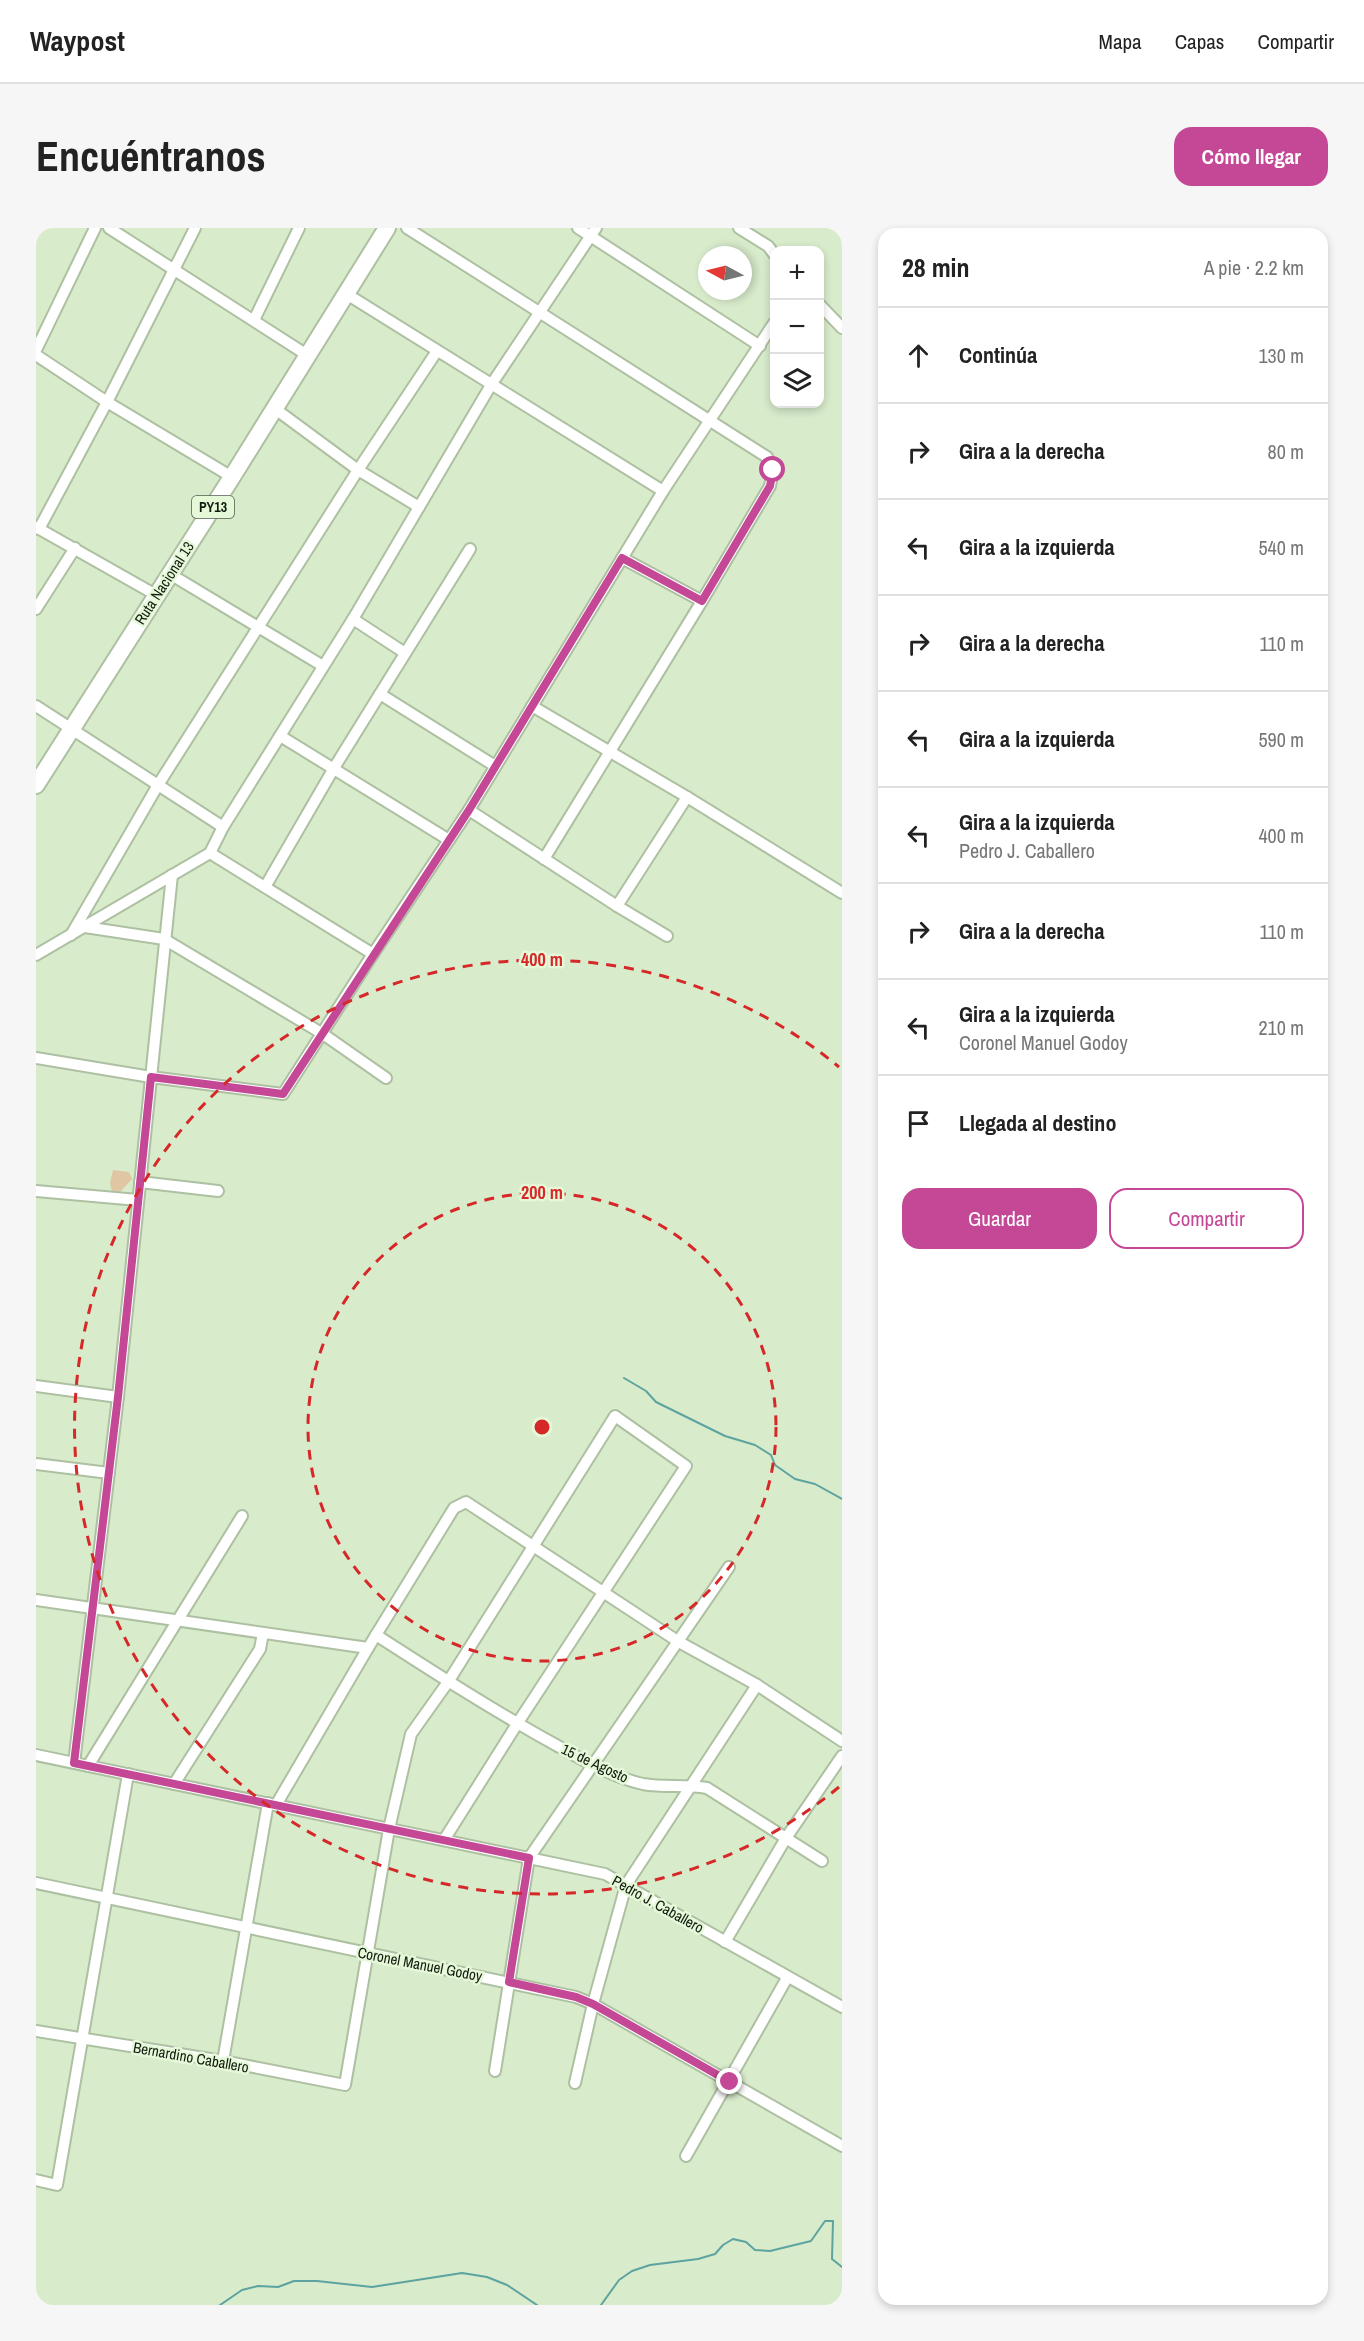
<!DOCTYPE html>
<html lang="es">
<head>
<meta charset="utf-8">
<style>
	:root { --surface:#fff; --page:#f6f6f6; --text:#222; --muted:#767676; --line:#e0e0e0; --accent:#c54897 }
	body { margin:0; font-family:"Archivo Narrow",sans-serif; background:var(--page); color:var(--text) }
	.controls { position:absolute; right:18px; top:18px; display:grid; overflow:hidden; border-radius:12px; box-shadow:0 3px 9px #0003 }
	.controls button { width:54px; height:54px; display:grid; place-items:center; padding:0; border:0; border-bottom:2px solid var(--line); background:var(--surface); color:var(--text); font:30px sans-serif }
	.compass { position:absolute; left:662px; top:18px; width:54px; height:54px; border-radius:50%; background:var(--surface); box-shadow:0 3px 9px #0003; rotate:277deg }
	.stop { position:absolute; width:18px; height:18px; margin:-14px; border:4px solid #c54897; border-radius:50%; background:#fff }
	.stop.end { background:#c54897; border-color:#fff; box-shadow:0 2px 6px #0008 }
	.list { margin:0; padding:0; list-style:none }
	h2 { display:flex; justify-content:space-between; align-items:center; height:78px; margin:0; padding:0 24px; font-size:26px }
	h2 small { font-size:20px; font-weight:400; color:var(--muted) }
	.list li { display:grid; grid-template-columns:39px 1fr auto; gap:18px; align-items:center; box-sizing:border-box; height:96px; padding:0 24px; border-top:2px solid var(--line) }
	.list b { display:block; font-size:22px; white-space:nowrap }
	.list p { margin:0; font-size:20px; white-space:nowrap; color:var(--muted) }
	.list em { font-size:20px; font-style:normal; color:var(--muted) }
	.actions { display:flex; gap:12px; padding:18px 24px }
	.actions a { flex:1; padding:14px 0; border:2px solid var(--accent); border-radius:18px; text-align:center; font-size:21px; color:var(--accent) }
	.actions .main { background:var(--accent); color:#fff }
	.icon { flex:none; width:33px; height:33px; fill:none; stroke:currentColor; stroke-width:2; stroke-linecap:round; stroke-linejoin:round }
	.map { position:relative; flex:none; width:806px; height:2077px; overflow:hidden; border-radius:18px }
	header { display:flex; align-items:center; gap:36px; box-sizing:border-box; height:84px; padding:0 30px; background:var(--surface); border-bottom:2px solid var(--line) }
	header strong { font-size:28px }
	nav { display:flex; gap:33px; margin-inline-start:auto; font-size:21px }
	.intro { display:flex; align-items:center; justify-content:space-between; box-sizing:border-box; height:144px; padding:0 36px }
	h1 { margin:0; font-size:42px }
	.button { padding:15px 27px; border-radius:18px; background:var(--accent); color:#fff; font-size:21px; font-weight:700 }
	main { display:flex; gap:36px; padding:0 36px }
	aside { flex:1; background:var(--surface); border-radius:18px; box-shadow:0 3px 9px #0003 }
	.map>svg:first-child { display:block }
</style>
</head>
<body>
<header>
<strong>Waypost</strong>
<nav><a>Mapa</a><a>Capas</a><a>Compartir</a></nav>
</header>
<div class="intro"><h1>Encuéntranos</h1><a class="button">Cómo llegar</a></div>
<main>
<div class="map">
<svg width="806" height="2077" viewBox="0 0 806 2077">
	<rect width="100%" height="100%" fill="#d8ebcb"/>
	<polygon fill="#e1c6a3" points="77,942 93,944 96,951 83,965 76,964 74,955"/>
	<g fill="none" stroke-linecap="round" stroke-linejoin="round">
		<g stroke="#5da3a0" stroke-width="2">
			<polyline points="588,1150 610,1163 620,1174 689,1208 719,1217 735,1227 739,1237 759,1251 779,1256 806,1271"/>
			<polyline points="184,2077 206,2062 222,2058 242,2059 258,2053 281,2053 336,2059 426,2045 451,2049 471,2057 501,2077"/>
			<polyline points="565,2077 583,2052 596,2043 614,2037 662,2031 679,2026 687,2017 697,2011 710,2014 719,2022 734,2023 775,2013 789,1993 797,1993 796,2031 806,2039"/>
		</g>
		<defs>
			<g id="minor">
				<polyline points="73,0 271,127"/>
				<polyline points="371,0 731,229 737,242 734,258 666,373 586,330"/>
				<polyline points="542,0 724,118"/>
				<polyline points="703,0 732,18 738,26"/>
				<polyline points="309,65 627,263"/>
				<polyline points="784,77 806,100"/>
				<polyline points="218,92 263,0"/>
				<polyline points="0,122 59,0"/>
				<polyline points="0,127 71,174 196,249"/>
				<polyline points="238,180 322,242 383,279"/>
				<polyline points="0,299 120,367"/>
				<polyline points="3,301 71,174 159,0"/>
				<polyline points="134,346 287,438"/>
				<polyline points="0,381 39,320"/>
				<polyline points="317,391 369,425"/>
				<polyline points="344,466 459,538"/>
				<polyline points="0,478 187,599"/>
				<polyline points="496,478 651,569 806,665"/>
				<polyline points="246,509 413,612"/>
				<polyline points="433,582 581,678 631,708"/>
				<polyline points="174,625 337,726"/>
				<polyline points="508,631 666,373"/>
				<polyline points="229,659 298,540 434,321"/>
				<polyline points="581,678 651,569"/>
				<polyline points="49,699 128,711 287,806 350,850"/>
				<polyline points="35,707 122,557 322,242 401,123"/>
				<polyline points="0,727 174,625 187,599 317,391 455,157 560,0"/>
				<polyline points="0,830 115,849 247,866 337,726 433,582 627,263 738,95"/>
				<polyline points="104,954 182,963"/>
				<polyline points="0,963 102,972"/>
				<polyline points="0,1158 82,1169"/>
				<polyline points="0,1236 73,1245"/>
				<polyline points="0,1372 332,1420"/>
				<path d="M 340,1407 C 399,1445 458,1483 520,1517 C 547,1532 576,1549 607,1556 C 628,1560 650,1556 671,1560 L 786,1633"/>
				<polyline points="0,1527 569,1646 806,1779"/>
				<polyline points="38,1535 82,1169 136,647"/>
				<polyline points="52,1538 206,1288"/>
				<polyline points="138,1556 224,1421 227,1405"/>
				<polyline points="240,1577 332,1420 418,1280 430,1274 643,1414 721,1457"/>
				<polyline points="0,1655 540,1769 557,1776 806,1918"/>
				<polyline points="689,1714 750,1610 806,1528"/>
				<polyline points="0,1803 187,1833 309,1857 353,1601 375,1506 412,1454 579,1188 650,1238 481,1496 408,1612"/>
				<polyline points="187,1833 232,1575"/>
				<polyline points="459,1843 493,1630 693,1339"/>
				<polyline points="539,1855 557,1776 590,1657 721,1457 806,1513"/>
				<polyline points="650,1928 751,1750"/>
				<polyline points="0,1952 21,1957 92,1546"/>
			</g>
			<polyline id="highway" points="0,557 196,249 351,0"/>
		</defs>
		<use href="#minor" stroke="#aec0a2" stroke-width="14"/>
		<use href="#highway" stroke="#aec0a2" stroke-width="20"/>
		<use href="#minor" stroke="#fff" stroke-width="10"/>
		<use href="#highway" stroke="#fff" stroke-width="16"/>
	</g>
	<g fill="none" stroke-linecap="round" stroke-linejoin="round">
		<polyline stroke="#c54897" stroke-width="8" points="694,1854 557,1776 540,1769 473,1754 493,1630 38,1535 82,1169 115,849 247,866 433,582 586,330 666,373 734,258 737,242"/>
	</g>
	<g fill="none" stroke="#d62828" stroke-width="3" stroke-dasharray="10 8">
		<circle cx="506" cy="1199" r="234"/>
		<path d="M803 1559A467 467 0 1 1 803 839"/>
	</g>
	<g text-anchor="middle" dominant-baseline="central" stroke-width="5" stroke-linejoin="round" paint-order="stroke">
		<rect fill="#e5f8d8" stroke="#525d4b" stroke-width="1.5" x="156" y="268" width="42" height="22" rx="4.5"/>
		<g font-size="14" font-weight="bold" fill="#131a0f">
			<text x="177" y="279">PY13</text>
		</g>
		<g font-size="15" fill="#131a0f" stroke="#e5f8d8">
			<text transform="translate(128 355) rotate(-57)">Ruta Nacional 13</text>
			<text transform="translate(559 1535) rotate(25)">15 de Agosto</text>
			<text transform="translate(622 1676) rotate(29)">Pedro J. Caballero</text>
			<text transform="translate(384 1736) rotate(11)">Coronel Manuel Godoy</text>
			<text transform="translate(155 1829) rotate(10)">Bernardino Caballero</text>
		</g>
	</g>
	<circle cx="506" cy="1199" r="9" fill="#d62828" stroke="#e5f8d8" stroke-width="3"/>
	<g font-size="18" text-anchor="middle" font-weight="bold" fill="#d62828" stroke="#e5f8d8" stroke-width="5" stroke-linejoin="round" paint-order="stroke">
		<text x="506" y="738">400 m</text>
		<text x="506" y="971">200 m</text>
	</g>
</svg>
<div class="controls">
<button>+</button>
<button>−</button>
<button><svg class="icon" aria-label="layers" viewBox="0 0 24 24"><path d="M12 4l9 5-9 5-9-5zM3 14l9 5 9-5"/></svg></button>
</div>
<svg class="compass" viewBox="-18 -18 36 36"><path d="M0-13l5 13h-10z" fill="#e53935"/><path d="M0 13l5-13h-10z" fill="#767676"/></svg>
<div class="stop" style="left:737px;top:242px"></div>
<div class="stop end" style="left:694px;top:1854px"></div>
</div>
<aside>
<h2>28 min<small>A pie · 2.2 km</small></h2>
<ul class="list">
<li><svg class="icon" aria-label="ahead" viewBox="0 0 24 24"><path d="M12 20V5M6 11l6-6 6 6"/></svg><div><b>Continúa</b></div><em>130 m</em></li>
<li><svg class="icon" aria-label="right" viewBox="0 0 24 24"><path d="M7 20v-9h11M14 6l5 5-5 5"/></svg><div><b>Gira a la derecha</b></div><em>80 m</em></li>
<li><svg class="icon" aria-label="left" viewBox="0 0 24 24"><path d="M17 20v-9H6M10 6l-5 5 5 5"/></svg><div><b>Gira a la izquierda</b></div><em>540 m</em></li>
<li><svg class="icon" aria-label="right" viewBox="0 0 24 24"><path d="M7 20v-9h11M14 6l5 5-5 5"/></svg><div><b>Gira a la derecha</b></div><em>110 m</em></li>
<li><svg class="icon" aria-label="left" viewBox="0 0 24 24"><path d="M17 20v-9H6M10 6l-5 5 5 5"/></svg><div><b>Gira a la izquierda</b></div><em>590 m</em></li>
<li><svg class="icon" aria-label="left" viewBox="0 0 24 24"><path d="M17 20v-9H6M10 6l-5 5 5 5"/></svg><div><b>Gira a la izquierda</b><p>Pedro J. Caballero</p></div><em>400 m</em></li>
<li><svg class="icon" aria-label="right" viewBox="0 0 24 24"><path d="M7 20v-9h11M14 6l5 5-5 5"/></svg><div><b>Gira a la derecha</b></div><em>110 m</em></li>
<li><svg class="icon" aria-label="left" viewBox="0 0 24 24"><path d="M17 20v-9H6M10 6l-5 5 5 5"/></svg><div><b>Gira a la izquierda</b><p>Coronel Manuel Godoy</p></div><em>210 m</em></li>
<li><svg class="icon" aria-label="arrive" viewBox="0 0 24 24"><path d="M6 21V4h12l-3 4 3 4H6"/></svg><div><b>Llegada al destino</b></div></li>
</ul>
<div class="actions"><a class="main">Guardar</a><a>Compartir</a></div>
</aside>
</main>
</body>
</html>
